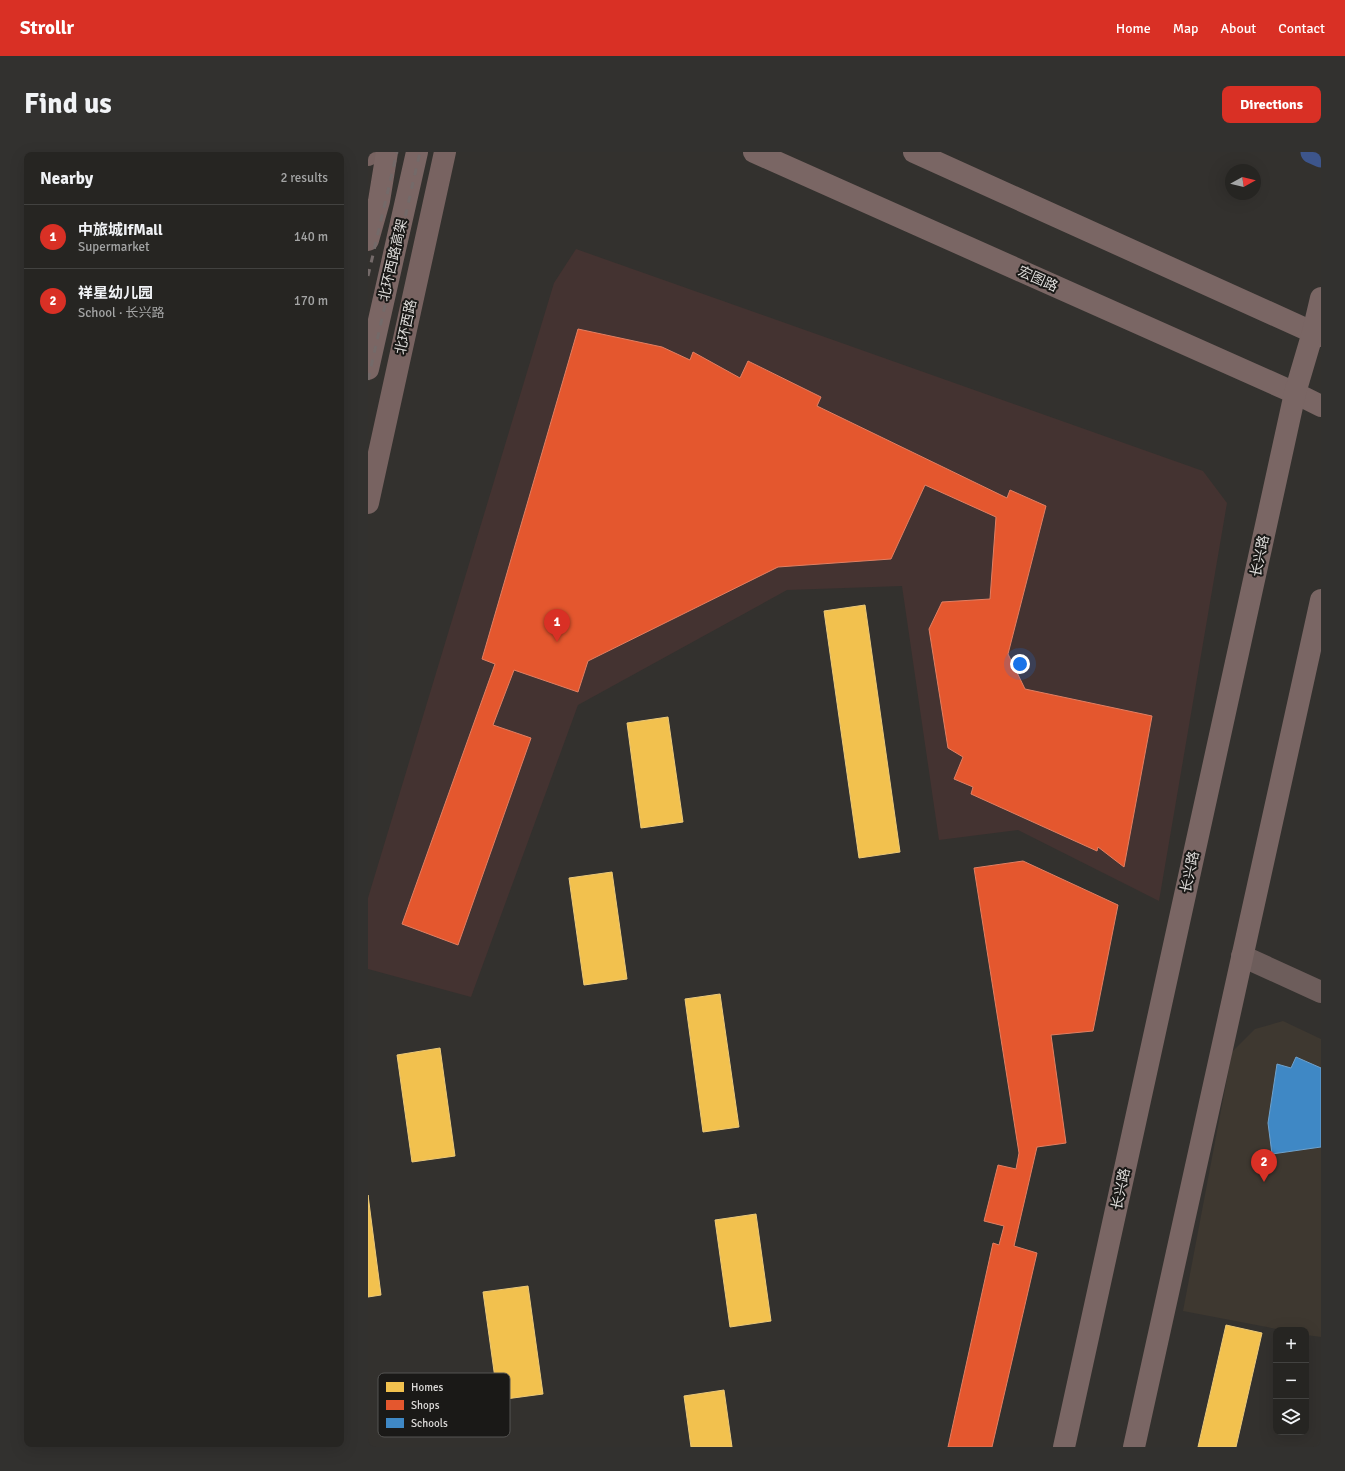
<!DOCTYPE html>
<html lang="en">
<head>
<meta charset="utf-8">
<style>
	:root { --surface:#262522; --page:#32312f; --text:#f1f3f6; --muted:#a4a5a5; --line:#424240; --accent:#d93025 }
	body { margin:0; font-family:Signika,"Noto Sans SC",sans-serif; background:var(--page); color:var(--text) }
	.controls { position:absolute; right:12px; bottom:12px; display:grid; overflow:hidden; border-radius:8px; box-shadow:0 4px 16px #0002 }
	.controls button { width:36px; height:36px; display:grid; place-items:center; padding:0; border:0; border-bottom:1px solid var(--line); background:var(--surface); color:var(--text); font:20px sans-serif }
	.compass { position:absolute; left:857px; top:12px; width:36px; height:36px; border-radius:50%; background:var(--surface); box-shadow:0 4px 16px #0002; rotate:82deg }
	.you { position:absolute; left:652px; top:512px; width:14px; height:14px; margin:-10px; border:3px solid #fff; border-radius:50%; background:#1a73e8; box-shadow:0 0 0 6px #1a73e833 }
	.badge { display:grid; place-items:center; width:26px; height:26px; border-radius:50%; background:var(--accent); color:#fff; font-size:13px; font-weight:700 }
	.pin { position:absolute; translate:-50% -33px; filter:drop-shadow(0 1px 2px #0008) }
	.pin::after { content:''; position:absolute; top:21px; width:14px; height:12px; background:inherit; clip-path:polygon(0 0,100% 0,50% 100%) }
	.list { margin:0; padding:0; list-style:none }
	h2 { display:flex; justify-content:space-between; align-items:center; height:52px; margin:0; padding:0 16px; font-size:17px }
	h2 small { font-size:13px; font-weight:400; color:var(--muted) }
	.list li { display:grid; grid-template-columns:26px 1fr auto; gap:12px; align-items:center; box-sizing:border-box; height:64px; padding:0 16px; border-top:1px solid var(--line) }
	.list b { display:block; font-size:15px; white-space:nowrap }
	.list p { margin:0; font-size:13px; white-space:nowrap; color:var(--muted) }
	.list em { font-size:13px; font-style:normal; color:var(--muted) }
	.icon { flex:none; width:22px; height:22px; fill:none; stroke:currentColor; stroke-width:2; stroke-linecap:round; stroke-linejoin:round }
	.map { position:relative; flex:none; width:953px; height:1295px; overflow:hidden; border-radius:8px }
	header { display:flex; align-items:center; gap:24px; box-sizing:border-box; height:56px; padding:0 20px; background:var(--accent); color:#fff }
	header strong { font-size:19px }
	nav { display:flex; gap:22px; margin-inline-start:auto; font-size:14px }
	.intro { display:flex; align-items:center; justify-content:space-between; box-sizing:border-box; height:96px; padding:0 24px }
	h1 { margin:0; font-size:28px }
	.button { padding:10px 18px; border-radius:8px; background:var(--accent); color:#fff; font-size:14px; font-weight:700 }
	main { display:flex; gap:24px; padding:0 24px }
	aside { flex:1; background:var(--surface); border-radius:8px; box-shadow:0 4px 16px #0002 }
	.map>svg:first-child { display:block }
</style>
</head>
<body>
<header>
<strong>Strollr</strong>
<nav><a>Home</a><a>Map</a><a>About</a><a>Contact</a></nav>
</header>
<div class="intro"><h1>Find us</h1><a class="button">Directions</a></div>
<main>
<aside>
<h2>Nearby<small>2 results</small></h2>
<ul class="list">
<li><span class="badge">1</span><div><b>中旅城IfMall</b><p>Supermarket</p></div><em>140 m</em></li>
<li><span class="badge">2</span><div><b>祥星幼儿园</b><p>School · 长兴路</p></div><em>170 m</em></li>
</ul>
</aside>
<div class="map">
<svg width="953" height="1295" viewBox="0 0 953 1295">
	<rect width="100%" height="100%" fill="#33312e"/>
	<polygon fill="#443331" points="208,97 835,319 859,351 791,749 650,678 571,688 534,434 419,438 210,553 103,845 0,817 0,746 186,131"/>
	<polygon fill="#3e3830" points="915,869 953,887 953,1185 938,1183 938,1178 914,1178 815,1159 864,900 887,877"/>
	<g fill="#f2c14e" stroke="#ecc978">
		<polygon points="497,453 532,700 491,706 456,459"/>
		<polygon points="300,565 315,670 273,676 259,571"/>
		<polygon points="652,713 668,819 625,826 609,719"/>
		<polygon points="244,720 259,827 216,833 201,726"/>
		<polygon points="352,842 371,975 335,980 317,847"/>
		<polygon points="681,883 696,989 655,995 640,889"/>
		<polygon points="72,896 87,1004 44,1010 29,903"/>
		<polygon points="0,1043 13,1143 0,1145"/>
		<polygon points="388,1062 403,1169 362,1175 347,1068"/>
		<polygon points="626,1095 665,1104 623,1295 582,1295"/>
		<polygon points="160,1134 175,1242 130,1248 115,1140"/>
		<polygon points="858,1173 894,1181 868,1295 830,1295"/>
		<polygon points="356,1238 364,1295 323,1295 316,1244"/>
	</g>
	<g fill="#e4572e" stroke="#e27f62">
		<polygon points="210,177 294,195 322,208 325,200 372,226 380,209 453,245 449,254 639,346 642,338 678,354 640,502 657,537 784,564 756,715 730,695 729,699 603,642 605,635 586,627 595,605 580,596 561,477 574,450 622,447 628,365 557,333 523,407 410,415 220,509 210,540 146,518 125,573 163,586 90,793 34,772 127,512 114,507"/>
		<polygon points="655,709 750,753 725,879 683,883 698,991 669,995 646,1094 669,1101 624,1295 580,1295 625,1091 631,1093 636,1074 616,1069 630,1013 648,1017 651,1001 606,716"/>
	</g>
	<polygon fill="#3f88c5" stroke="#6fa1cb" points="928,905 953,916 953,995 904,1002 900,971 909,912 923,916"/>
	<g fill="none" stroke-linecap="round" stroke-linejoin="round">
		<polyline stroke="#3d558b" stroke-width="23" points="944,0 953,4"/>
		<polyline stroke="#6d5d5b" stroke-width="22" points="874,804 953,840"/>
		<g stroke="#7a6664" stroke-width="22">
			<polyline points="386,0 927,241 953,254"/>
			<polyline points="546,0 953,184"/>
			<polyline points="696,1295 927,241 945,180 953,146"/>
			<polyline points="766,1295 953,448"/>
		</g>
		<g stroke="#786361" stroke-width="22">
			<polyline points="0,3 1,0"/>
			<polyline points="0,351 77,0"/>
		</g>
		<g stroke="#7b6664" stroke-width="22">
			<polyline points="0,88 11,49 19,0"/>
			<polyline points="0,217 49,0"/>
		</g>
		<g stroke="#746a69" stroke-width="3" stroke-dasharray="7 7" stroke-linecap="butt">
			<polyline points="0,124 29,0"/>
			<polyline points="0,228 52,0"/>
		</g>
	</g>
	<g text-anchor="middle" dominant-baseline="central" stroke-width="4" stroke-linejoin="round" paint-order="stroke">
		<g font-size="14" fill="#dedcda" stroke="#1a1917">
			<text transform="translate(25 108) rotate(-77)">北环西路高架</text>
			<text transform="translate(670 127) rotate(24)">宏图路</text>
			<text transform="translate(38 175) rotate(-78)">北环西路</text>
			<text transform="translate(892 404) rotate(-78)">长兴路</text>
			<text transform="translate(822 720) rotate(-78)">长兴路</text>
			<text transform="translate(753 1037) rotate(-78)">长兴路</text>
		</g>
	</g>
	<rect x="10" y="1221" width="132" height="64" rx="6" fill="#1a1917" stroke="#555452" stroke-width="1"/>
	<rect x="18" y="1230" width="18" height="10" fill="#f2c14e"/>
	<rect x="18" y="1248" width="18" height="10" fill="#e4572e"/>
	<rect x="18" y="1266" width="18" height="10" fill="#3f88c5"/>
	<g font-size="11" fill="#dedcda">
		<text x="43" y="1239">Homes</text>
		<text x="43" y="1257">Shops</text>
		<text x="43" y="1275">Schools</text>
	</g>
</svg>
<div class="controls">
<button>+</button>
<button>−</button>
<button><svg class="icon" aria-label="layers" viewBox="0 0 24 24"><path d="M12 4l9 5-9 5-9-5zM3 14l9 5 9-5"/></svg></button>
</div>
<svg class="compass" viewBox="-18 -18 36 36"><path d="M0-13l5 13h-10z" fill="#e53935"/><path d="M0 13l5-13h-10z" fill="#a4a5a5"/></svg>
<div class="you"></div>
<div class="pin badge" style="left:189px;top:490px">1</div>
<div class="pin badge" style="left:896px;top:1030px">2</div>
</div>
</main>
</body>
</html>
